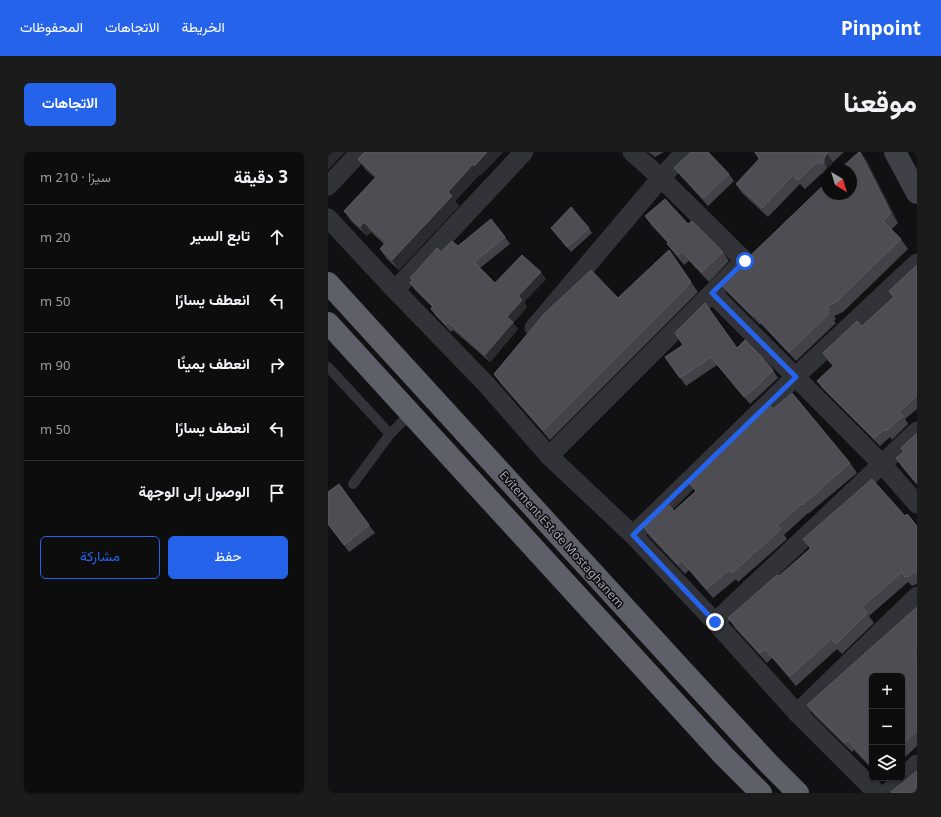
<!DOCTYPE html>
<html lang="ar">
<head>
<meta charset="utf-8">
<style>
	:root { --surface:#0d0d0e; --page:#1b1b1c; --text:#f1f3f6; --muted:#9a9c9e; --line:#2d2d2e; --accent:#2563eb }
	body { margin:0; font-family:"Noto Sans",Vazirmatn,sans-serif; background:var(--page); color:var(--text); direction:rtl }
	.controls { position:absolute; right:12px; bottom:12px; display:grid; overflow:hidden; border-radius:6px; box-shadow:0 1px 3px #0004 }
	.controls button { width:36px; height:36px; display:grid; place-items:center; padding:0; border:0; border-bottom:1px solid var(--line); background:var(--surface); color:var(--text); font:20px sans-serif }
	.compass { position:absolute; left:493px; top:12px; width:36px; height:36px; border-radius:50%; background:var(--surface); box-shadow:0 1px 3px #0004; rotate:142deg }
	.stop { position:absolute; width:12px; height:12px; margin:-9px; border:3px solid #2563eb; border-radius:50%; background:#fff }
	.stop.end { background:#2563eb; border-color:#fff; box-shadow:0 1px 4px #0008 }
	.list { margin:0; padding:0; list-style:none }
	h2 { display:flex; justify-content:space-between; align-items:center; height:52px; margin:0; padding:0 16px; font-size:17px }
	h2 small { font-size:13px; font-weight:400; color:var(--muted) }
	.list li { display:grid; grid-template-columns:26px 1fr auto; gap:12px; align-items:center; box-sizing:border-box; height:64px; padding:0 16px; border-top:1px solid var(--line) }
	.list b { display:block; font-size:15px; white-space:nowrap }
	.list em { font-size:13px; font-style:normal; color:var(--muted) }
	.actions { display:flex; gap:8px; padding:12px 16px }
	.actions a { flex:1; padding:9px 0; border:1px solid var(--accent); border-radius:6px; text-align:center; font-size:14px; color:var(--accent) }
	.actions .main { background:var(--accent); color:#fff }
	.icon { flex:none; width:22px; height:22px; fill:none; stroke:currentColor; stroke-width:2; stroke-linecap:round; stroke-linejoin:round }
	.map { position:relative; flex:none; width:589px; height:641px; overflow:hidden; direction:ltr; border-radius:6px }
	header { display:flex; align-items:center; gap:24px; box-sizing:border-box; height:56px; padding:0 20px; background:var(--accent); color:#fff }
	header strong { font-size:19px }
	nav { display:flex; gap:22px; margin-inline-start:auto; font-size:14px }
	.intro { display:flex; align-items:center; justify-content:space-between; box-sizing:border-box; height:96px; padding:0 24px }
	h1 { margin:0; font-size:28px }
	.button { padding:10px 18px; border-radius:6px; background:var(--accent); color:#fff; font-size:14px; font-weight:700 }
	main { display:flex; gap:24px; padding:0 24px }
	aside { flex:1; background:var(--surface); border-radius:6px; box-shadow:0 1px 3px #0004 }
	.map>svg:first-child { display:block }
</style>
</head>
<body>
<header>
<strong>Pinpoint</strong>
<nav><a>الخريطة</a><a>الاتجاهات</a><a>المحفوظات</a></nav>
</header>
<div class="intro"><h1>موقعنا</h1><a class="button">الاتجاهات</a></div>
<main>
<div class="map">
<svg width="589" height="641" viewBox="0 0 589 641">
	<rect width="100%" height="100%" fill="#111113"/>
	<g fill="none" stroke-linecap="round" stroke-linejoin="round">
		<g stroke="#323338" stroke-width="10">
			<polyline points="0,215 62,282"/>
			<polyline points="25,332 62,282 83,261"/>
		</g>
		<g stroke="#323338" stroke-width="19">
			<polyline points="304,0 333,26 417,109"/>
			<polyline points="0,34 32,0"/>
			<polyline points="0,66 67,138 158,232 221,304 305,383 387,470 469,561 549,641"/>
			<polyline points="67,138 196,0"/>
			<polyline points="384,141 554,312 589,352"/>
			<polyline points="206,176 333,26 357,0"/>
			<polyline points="221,304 412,113"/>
			<polyline points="305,383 467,225 589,111"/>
			<polyline points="387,470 589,279"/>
			<polyline points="469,561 589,444"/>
			<polyline points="560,641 589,612"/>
		</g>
		<polyline stroke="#404148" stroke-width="22" points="567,0 589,41"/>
		<g stroke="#5e6069" stroke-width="22">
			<polyline points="0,131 354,518 442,613 470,641"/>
			<polyline points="0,171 396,604 433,641"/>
		</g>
	</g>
	<g fill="#434248">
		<polygon points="175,0 153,23 152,22 127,49 131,54 71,118 59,107 52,97 56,92 43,80 39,84 23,69 16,59 47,26 37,17 30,7"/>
		<polygon points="320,0 336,0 327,5"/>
		<polygon points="427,0 516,0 505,10 502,15 502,18 499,18 499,20 497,20 492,23 477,37 472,32 440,65 414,41 408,32 431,8 427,1"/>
		<polygon points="532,0 539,9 570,71 563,78 573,87 580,97 515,160 506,164 508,167 506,169 508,171 468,209 433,172 432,173 400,141 393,132 513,16"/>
		<polygon points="346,16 401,22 406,29 380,54 352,23"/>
		<polygon points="317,64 360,72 395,100 401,109 381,130 361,109 356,113 346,101 339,92 340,91 324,74"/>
		<polygon points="223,76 261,76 264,81 243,100"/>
		<polygon points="177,85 182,92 152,116 167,131 218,127 196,150 199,155 185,171 190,177 162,210 125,178 123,180 108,164 103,157 104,155 87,138 82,131 84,129 82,126 113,100"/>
		<polygon points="341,98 370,140 222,288 173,232 166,222 290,146"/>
		<polygon points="589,113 589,257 577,267 580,272 564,288 562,285 552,294 495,237 489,229 505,214 500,209 495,201 534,174 566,145 561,139"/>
		<polygon points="409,196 445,218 450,226 432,243 422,252 389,213 358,234 337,205"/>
		<polygon points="445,257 522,311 529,321 480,362 480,361 456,383 459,387 410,430 408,427 385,446 361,418 357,422 321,384 315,374 346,359 368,340 360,329"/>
		<polygon points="589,281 589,333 574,315 568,306 575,300 573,296"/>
		<polygon points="577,364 589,374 589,432 584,434 580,430 541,464 546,471 519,497 514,502 509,497 468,534 444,506 439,511 407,476 400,466 451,424 482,397 475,387"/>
		<polygon points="0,372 41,373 47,381 21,400"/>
		<polygon points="589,455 589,594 574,608 574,524 544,524 544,617 526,598 524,600 486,563 479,553"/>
	</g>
	<g fill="#2b2a2e">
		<polygon points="1,0 17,0 0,18 0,1"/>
		<polygon points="159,0 175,0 153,23 146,14"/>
		<polygon points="532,0 539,9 570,71 563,61"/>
		<polygon points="499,1 505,10 502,15 502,18 501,18 496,11 496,6"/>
		<polygon points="145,12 152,22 127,49 131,54 71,118 64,108 120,40"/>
		<polygon points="36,70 43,80 39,84 32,75"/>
		<polygon points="213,120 218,127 196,150 199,155 185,171 190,177 162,210 157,203 179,165 190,144"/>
	</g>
	<g fill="#4e4d54" stroke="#5b5b63">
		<polygon points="37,0 159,0 146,14 145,12 120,40 124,44 64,108 52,97 58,90 36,70 32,75 16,59 49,24 30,7"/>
		<polygon points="363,0 380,0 401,22 375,46 346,16"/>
		<polygon points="427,0 500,0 496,6 496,11 490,11 485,14 470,28 465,23 434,56 408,32 432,6 427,1"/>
		<polygon points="531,0 532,0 563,61 555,69 573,87 508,150 499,154 501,157 499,159 501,162 461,200 426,162 425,164 393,132 499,30 499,42 523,42 523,18 510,18 513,16"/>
		<polygon points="337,47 360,72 364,69 395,100 374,120 354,100 350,103 339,92 340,90 317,64"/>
		<polygon points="243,55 261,76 239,95 223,76"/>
		<polygon points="163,67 177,85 146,110 167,131 194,103 213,120 190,144 194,148 179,165 185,170 157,203 120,170 118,173 103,157 105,154 82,131 85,128 82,126 109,96 113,100 124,89 130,94"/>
		<polygon points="341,98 363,130 215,278 166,222 216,162 263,118 290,146"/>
		<polygon points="589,113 589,244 571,260 575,264 558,279 557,277 546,286 489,229 506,213 495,201 529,169 534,174 566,145 561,139"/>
		<polygon points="377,151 409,196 417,188 433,204 445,218 427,236 416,245 383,205 352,226 337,205 355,193 347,181"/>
		<polygon points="464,241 522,311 474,353 473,352 449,374 453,377 404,421 401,418 378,437 354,409 350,412 315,374 341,353 346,359 368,339 360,329 399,291 443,254 445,257"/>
		<polygon points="589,281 589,305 588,306 589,308 589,331 568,306 576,300 573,296"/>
		<polygon points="544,327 577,364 579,362 589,374 589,422 586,419 581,424 577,425 574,420 534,455 539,461 512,488 507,492 503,487 462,524 437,497 432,501 400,466 449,423 451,424 483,396 475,387"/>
		<polygon points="11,332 41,373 16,393 0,372 0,340"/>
		<polygon points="589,455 589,501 586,504 589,506 589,579 574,592 574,524 544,524 544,615 520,588 517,591 479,553"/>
		<polygon points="589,619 589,641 564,641 563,640"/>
	</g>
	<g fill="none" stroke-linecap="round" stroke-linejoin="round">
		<polyline stroke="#2563eb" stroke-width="5" points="387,470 305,383 468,225 384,141 417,109"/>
	</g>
	<g text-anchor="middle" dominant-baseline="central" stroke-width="3" stroke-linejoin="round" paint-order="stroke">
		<g font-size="12" fill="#a3a6b4" stroke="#0d0c0e">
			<text transform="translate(234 387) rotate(48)">Evitement Est de Mostaghanem</text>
		</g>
	</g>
</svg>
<div class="controls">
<button>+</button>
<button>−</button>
<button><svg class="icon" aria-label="layers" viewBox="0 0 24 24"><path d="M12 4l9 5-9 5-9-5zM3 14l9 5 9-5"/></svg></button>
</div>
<svg class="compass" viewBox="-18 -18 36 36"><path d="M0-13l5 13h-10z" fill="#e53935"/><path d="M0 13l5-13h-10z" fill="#9a9c9e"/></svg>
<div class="stop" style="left:417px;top:109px"></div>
<div class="stop end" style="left:387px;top:470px"></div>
</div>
<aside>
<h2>3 دقيقة<small>سيرًا · 210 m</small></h2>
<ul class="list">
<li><svg class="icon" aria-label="ahead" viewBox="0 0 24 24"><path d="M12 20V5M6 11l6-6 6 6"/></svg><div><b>تابع السير</b></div><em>20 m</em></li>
<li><svg class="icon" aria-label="left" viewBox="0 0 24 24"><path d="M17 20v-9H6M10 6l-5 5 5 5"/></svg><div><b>انعطف يسارًا</b></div><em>50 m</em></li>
<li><svg class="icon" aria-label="right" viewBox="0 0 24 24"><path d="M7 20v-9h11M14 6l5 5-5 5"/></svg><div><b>انعطف يمينًا</b></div><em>90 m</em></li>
<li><svg class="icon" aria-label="left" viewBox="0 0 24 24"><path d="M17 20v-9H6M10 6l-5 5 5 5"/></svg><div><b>انعطف يسارًا</b></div><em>50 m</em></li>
<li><svg class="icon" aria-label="arrive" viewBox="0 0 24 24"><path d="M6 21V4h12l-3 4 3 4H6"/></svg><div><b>الوصول إلى الوجهة</b></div></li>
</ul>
<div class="actions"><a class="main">حفظ</a><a>مشاركة</a></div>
</aside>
</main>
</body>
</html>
